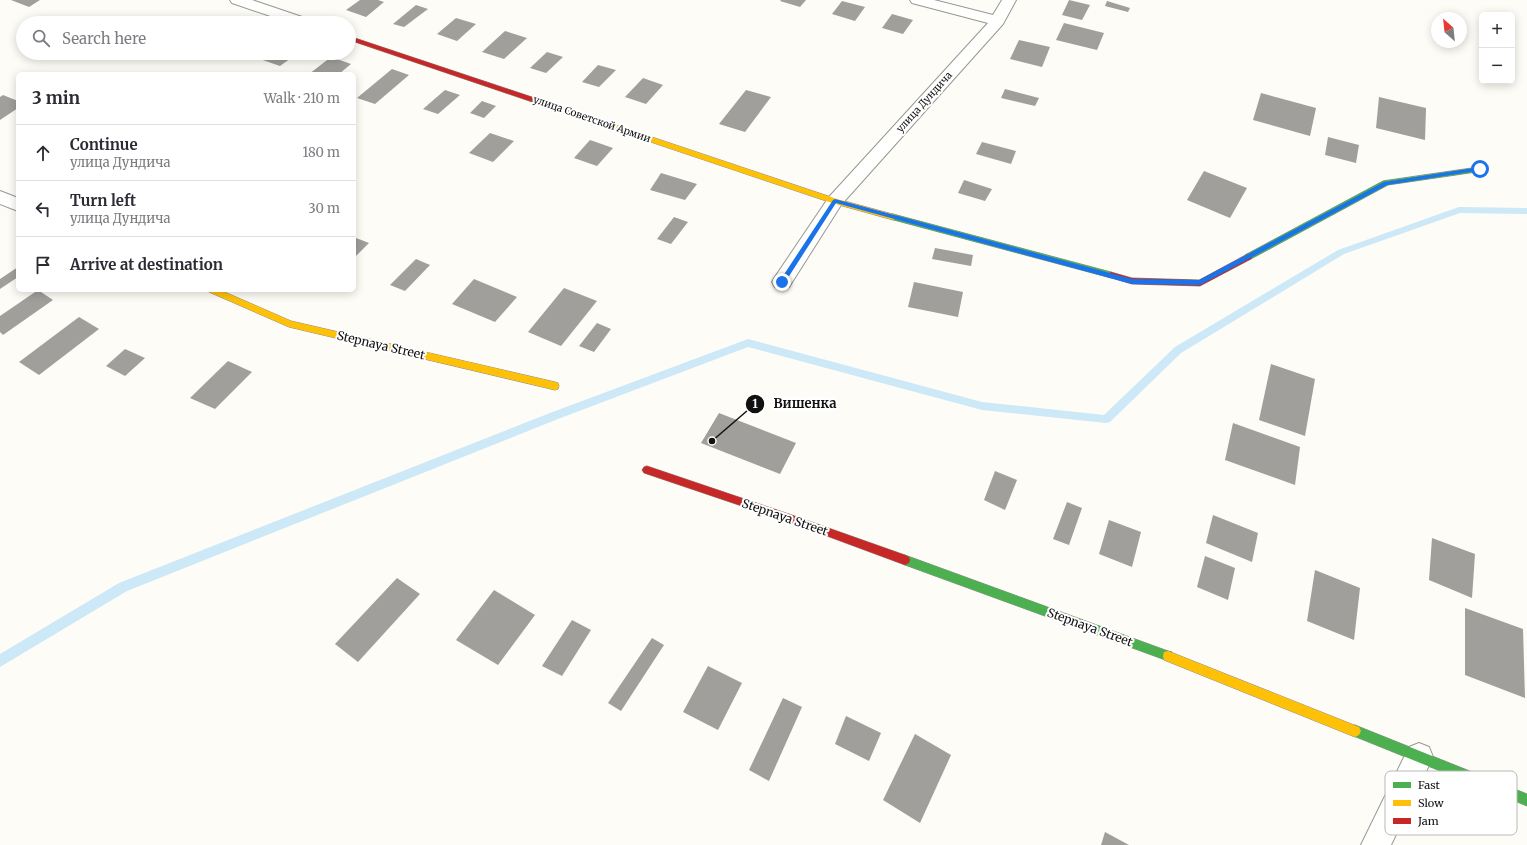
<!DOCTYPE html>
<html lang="en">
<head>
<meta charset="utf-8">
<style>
	:root { --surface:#fff; --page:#f7f7f7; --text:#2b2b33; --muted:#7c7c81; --line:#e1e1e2 }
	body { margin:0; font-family:Merriweather,serif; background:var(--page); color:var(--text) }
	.controls { position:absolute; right:12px; top:12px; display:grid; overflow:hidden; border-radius:6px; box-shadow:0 2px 10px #0003 }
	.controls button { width:36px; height:36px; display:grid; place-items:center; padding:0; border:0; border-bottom:1px solid var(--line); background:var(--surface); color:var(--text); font:20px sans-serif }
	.compass { position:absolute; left:1431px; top:12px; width:36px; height:36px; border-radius:50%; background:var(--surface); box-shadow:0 2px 10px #0003; rotate:333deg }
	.stop { position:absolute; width:12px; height:12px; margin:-9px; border:3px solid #1a73e8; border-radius:50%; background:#fff }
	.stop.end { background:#1a73e8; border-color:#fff; box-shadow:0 1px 4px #0008 }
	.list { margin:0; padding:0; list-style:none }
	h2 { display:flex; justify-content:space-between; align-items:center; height:52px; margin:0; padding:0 16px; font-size:17px }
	h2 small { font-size:13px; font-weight:400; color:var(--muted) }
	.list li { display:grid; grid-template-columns:26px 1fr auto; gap:12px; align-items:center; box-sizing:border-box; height:56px; padding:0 16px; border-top:1px solid var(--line) }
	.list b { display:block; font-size:15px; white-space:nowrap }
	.list p { margin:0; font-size:13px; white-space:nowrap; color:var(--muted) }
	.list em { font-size:13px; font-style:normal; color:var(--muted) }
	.icon { flex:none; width:22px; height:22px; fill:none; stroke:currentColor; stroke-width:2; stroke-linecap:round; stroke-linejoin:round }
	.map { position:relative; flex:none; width:1527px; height:845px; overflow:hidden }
	.search { position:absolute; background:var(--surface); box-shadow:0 2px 10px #0003; left:16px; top:16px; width:340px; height:44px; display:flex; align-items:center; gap:10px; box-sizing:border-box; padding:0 14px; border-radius:22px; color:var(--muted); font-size:15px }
	.panel { position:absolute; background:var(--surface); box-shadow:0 2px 10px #0003; left:16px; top:72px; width:340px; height:220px; border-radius:6px }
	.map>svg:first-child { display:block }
</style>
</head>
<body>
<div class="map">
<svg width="1527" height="845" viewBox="0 0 1527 845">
	<rect width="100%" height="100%" fill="#fdfcf7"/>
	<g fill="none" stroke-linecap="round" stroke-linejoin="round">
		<polygon fill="#cde8f7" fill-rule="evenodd" points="1459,207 1527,208 1527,214 1460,213 1344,254 1181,353 1110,422 1106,423 982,410 748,347 558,419 127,591 0,667 0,654 119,583 550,413 748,339 982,402 1104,415 1175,347 1338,250"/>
	</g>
	<g fill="#a19f9c">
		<polygon points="11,0 40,0 29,7"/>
		<polygon points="360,0 378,0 384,2 366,17 346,10"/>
		<polygon points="781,0 806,0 800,7 780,1"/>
		<polygon points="1069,0 1090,5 1082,20 1062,15"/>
		<polygon points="842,1 865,7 855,21 832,14"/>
		<polygon points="1107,1 1130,8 1128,12 1105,6"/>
		<polygon points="416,5 428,9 404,27 393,24"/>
		<polygon points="892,14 913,20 903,34 882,28"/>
		<polygon points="219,18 233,23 212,23"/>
		<polygon points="456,18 476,24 457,41 437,34"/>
		<polygon points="1064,23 1104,33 1097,50 1056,40"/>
		<polygon points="505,31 527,38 504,59 482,52"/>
		<polygon points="1019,40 1050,47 1042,67 1010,59"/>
		<polygon points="547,52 563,57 546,73 530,68"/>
		<polygon points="250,53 298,53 280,66 248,55"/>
		<polygon points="331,57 351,64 339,74 309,74"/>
		<polygon points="598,65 616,70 599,87 582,82"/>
		<polygon points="392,69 409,75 375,104 357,98"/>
		<polygon points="643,78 663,85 646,104 625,97"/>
		<polygon points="1005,89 1039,98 1035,106 1001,98"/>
		<polygon points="445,90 460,95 438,114 423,109"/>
		<polygon points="746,90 771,97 745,132 719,124"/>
		<polygon points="1261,93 1316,108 1310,136 1253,120"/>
		<polygon points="3,95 18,101 18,108 0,120 0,97"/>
		<polygon points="1379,97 1426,108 1425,140 1376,128"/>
		<polygon points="482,101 496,106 484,118 470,113"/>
		<polygon points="490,133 514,141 493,162 469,153"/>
		<polygon points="1328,137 1359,145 1356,163 1325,155"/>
		<polygon points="590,140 613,148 597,166 574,158"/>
		<polygon points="982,142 1016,151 1011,164 976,154"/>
		<polygon points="1204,171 1247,188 1230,218 1187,200"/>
		<polygon points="661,173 697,184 685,200 650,190"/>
		<polygon points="964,180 992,189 985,201 958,193"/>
		<polygon points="674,217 688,222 671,244 657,239"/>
		<polygon points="356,238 369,243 354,258 354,240"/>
		<polygon points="935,248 973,255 971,266 932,259"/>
		<polygon points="416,259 430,265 405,291 390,285"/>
		<polygon points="18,267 18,277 0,289 0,279"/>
		<polygon points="474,279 517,297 495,322 452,304"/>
		<polygon points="914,282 963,292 958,317 908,307"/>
		<polygon points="564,288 597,301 561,346 528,332"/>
		<polygon points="38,290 53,300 3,335 0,332 0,316"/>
		<polygon points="79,317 99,329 39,375 19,362"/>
		<polygon points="597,323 611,329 594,352 579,346"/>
		<polygon points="125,349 145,358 125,376 106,366"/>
		<polygon points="228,361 252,372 215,409 190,398"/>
		<polygon points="1271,364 1315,379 1305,436 1259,420"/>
		<polygon points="719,413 796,443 780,474 701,443"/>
		<polygon points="1233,423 1300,447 1295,485 1225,460"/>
		<polygon points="995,471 1017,480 1005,510 984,500"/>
		<polygon points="1067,502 1082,508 1069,545 1053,539"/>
		<polygon points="1213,515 1258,533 1252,562 1206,543"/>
		<polygon points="1109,520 1141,532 1132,567 1099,554"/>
		<polygon points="1432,538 1475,554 1472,598 1429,580"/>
		<polygon points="1205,556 1235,568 1228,600 1197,587"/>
		<polygon points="1315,570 1360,588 1354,640 1307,621"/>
		<polygon points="397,578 420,594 358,662 335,644"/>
		<polygon points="494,590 535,615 498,665 456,640"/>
		<polygon points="1465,608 1523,629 1525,698 1465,675"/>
		<polygon points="572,620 591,630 562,676 542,666"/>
		<polygon points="652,638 664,645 621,711 608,703"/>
		<polygon points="708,666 742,683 718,730 683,712"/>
		<polygon points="783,698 802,707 769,781 749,770"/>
		<polygon points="846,716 881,733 869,761 835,744"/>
		<polygon points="915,734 951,755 920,823 883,800"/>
		<polygon points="1105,832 1129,845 1101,845"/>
	</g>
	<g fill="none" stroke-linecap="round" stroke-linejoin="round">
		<defs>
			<g id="street">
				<polygon points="230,0 252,0 311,20 314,23 291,23 232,3"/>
				<polygon points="910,0 934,0 993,15 1002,0 1016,0 1003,24 841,205 789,287 782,289 775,287 772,282 775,277 829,197 988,23 912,3"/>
				<polygon points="0,191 18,198 18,211 0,204"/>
				<polygon points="1419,743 1429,747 1433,757 1391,845 1361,845 1409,747"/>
			</g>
			<g id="fast">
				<polygon points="1480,167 1484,169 1483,171 1388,185 1251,259 1248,260 1244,257 1245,255 1383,181"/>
				<polygon points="893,214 1111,272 1115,275 1111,278 890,219 890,215"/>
				<polygon points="905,555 1168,651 1172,652 1173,656 1172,660 1168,661 905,565 901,563 900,560 901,557"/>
				<polygon points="1355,725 1527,794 1527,806 1351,735 1349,731 1351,727"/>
			</g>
			<g id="slow">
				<polygon points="609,124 613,124 837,199 896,215 897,217 893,220 832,203 609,128"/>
				<polygon points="208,290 220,290 291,321 555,382 558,383 559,386 558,389 555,390 289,327 209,292"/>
				<polygon points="1168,651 1359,727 1361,731 1359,735 1355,737 1164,660 1163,656 1164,652"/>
			</g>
			<g id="jam">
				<polygon points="349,36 613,124 614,126 611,128 609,128 349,40"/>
				<polygon points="1248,254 1252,257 1251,259 1200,286 1132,284 1108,277 1107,275 1111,272 1132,278 1199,280"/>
				<polygon points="647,466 789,514 905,555 909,557 910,560 909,563 905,565 789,522 644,473 642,470 644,467"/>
			</g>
		</defs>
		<use href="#street" stroke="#979795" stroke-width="2"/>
		<use href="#fast" stroke="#8e8d8b" stroke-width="1"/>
		<use href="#slow" stroke="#8e8d8b" stroke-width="1"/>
		<use href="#jam" stroke="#8e8d8b" stroke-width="1"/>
		<use href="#street" fill="#fffffe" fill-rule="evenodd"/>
		<use href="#fast" fill="#4caf50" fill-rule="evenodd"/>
		<use href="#slow" fill="#ffc107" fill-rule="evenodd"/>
		<use href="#jam" fill="#c62828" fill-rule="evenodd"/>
	</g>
	<polygon fill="#1a73e8" points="1480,167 1482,168 1482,170 1387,185 1200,285 1132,284 836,203 784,284 780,284 779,282 833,200 835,199 1132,279 1199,280 1384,182"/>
	<g text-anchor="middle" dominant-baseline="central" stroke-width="4" stroke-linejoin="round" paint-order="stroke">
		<g font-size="10" fill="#111" stroke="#fff">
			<text transform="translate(924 102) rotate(-48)">улица Дундича</text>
			<text transform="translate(592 119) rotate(19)">улица Советской Армии</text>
		</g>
		<g font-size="12" fill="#111" stroke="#fff">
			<text transform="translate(381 345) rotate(13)">Stepnaya Street</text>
			<text transform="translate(785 517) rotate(19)">Stepnaya Street</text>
			<text transform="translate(1090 627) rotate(20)">Stepnaya Street</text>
		</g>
	</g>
	<rect x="1385" y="771" width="132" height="64" rx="6" fill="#fff" stroke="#b8b8b8" stroke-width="1"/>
	<rect x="1393" y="782" width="18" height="6" fill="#4caf50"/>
	<rect x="1393" y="800" width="18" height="6" fill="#ffc107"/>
	<rect x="1393" y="818" width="18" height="6" fill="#c62828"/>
	<g font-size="11" fill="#111">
		<text x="1418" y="789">Fast</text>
		<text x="1418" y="807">Slow</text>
		<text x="1418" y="825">Jam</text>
	</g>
	<path fill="none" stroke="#111" stroke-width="1.5" d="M712 441L755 404"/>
	<g fill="#111" stroke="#fff" stroke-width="1.5">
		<circle cx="712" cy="441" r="4"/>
		<circle cx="755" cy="404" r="10"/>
	</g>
	<g font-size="12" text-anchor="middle" font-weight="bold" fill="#fff">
		<text x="755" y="408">1</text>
	</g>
	<g font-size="13" text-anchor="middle" font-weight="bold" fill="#111" stroke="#fff" stroke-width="4" stroke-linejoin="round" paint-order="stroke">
		<text x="805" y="408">Вишенка</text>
	</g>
</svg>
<div class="controls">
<button>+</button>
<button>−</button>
</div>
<svg class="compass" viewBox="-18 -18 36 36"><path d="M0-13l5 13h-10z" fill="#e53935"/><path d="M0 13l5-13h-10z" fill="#7c7c81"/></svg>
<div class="stop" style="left:1480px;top:169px"></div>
<div class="stop end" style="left:782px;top:282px"></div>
<div class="search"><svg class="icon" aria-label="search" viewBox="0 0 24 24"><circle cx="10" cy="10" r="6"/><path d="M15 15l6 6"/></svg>Search here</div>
<section class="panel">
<h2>3 min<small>Walk · 210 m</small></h2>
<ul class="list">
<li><svg class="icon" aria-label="ahead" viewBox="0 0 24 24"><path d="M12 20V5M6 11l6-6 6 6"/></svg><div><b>Continue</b><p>улица Дундича</p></div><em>180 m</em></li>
<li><svg class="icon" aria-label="left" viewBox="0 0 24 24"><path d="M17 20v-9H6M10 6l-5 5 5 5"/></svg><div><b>Turn left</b><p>улица Дундича</p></div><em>30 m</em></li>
<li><svg class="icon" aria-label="arrive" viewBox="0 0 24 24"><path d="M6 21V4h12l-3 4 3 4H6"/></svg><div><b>Arrive at destination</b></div></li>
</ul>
</section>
</div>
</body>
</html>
